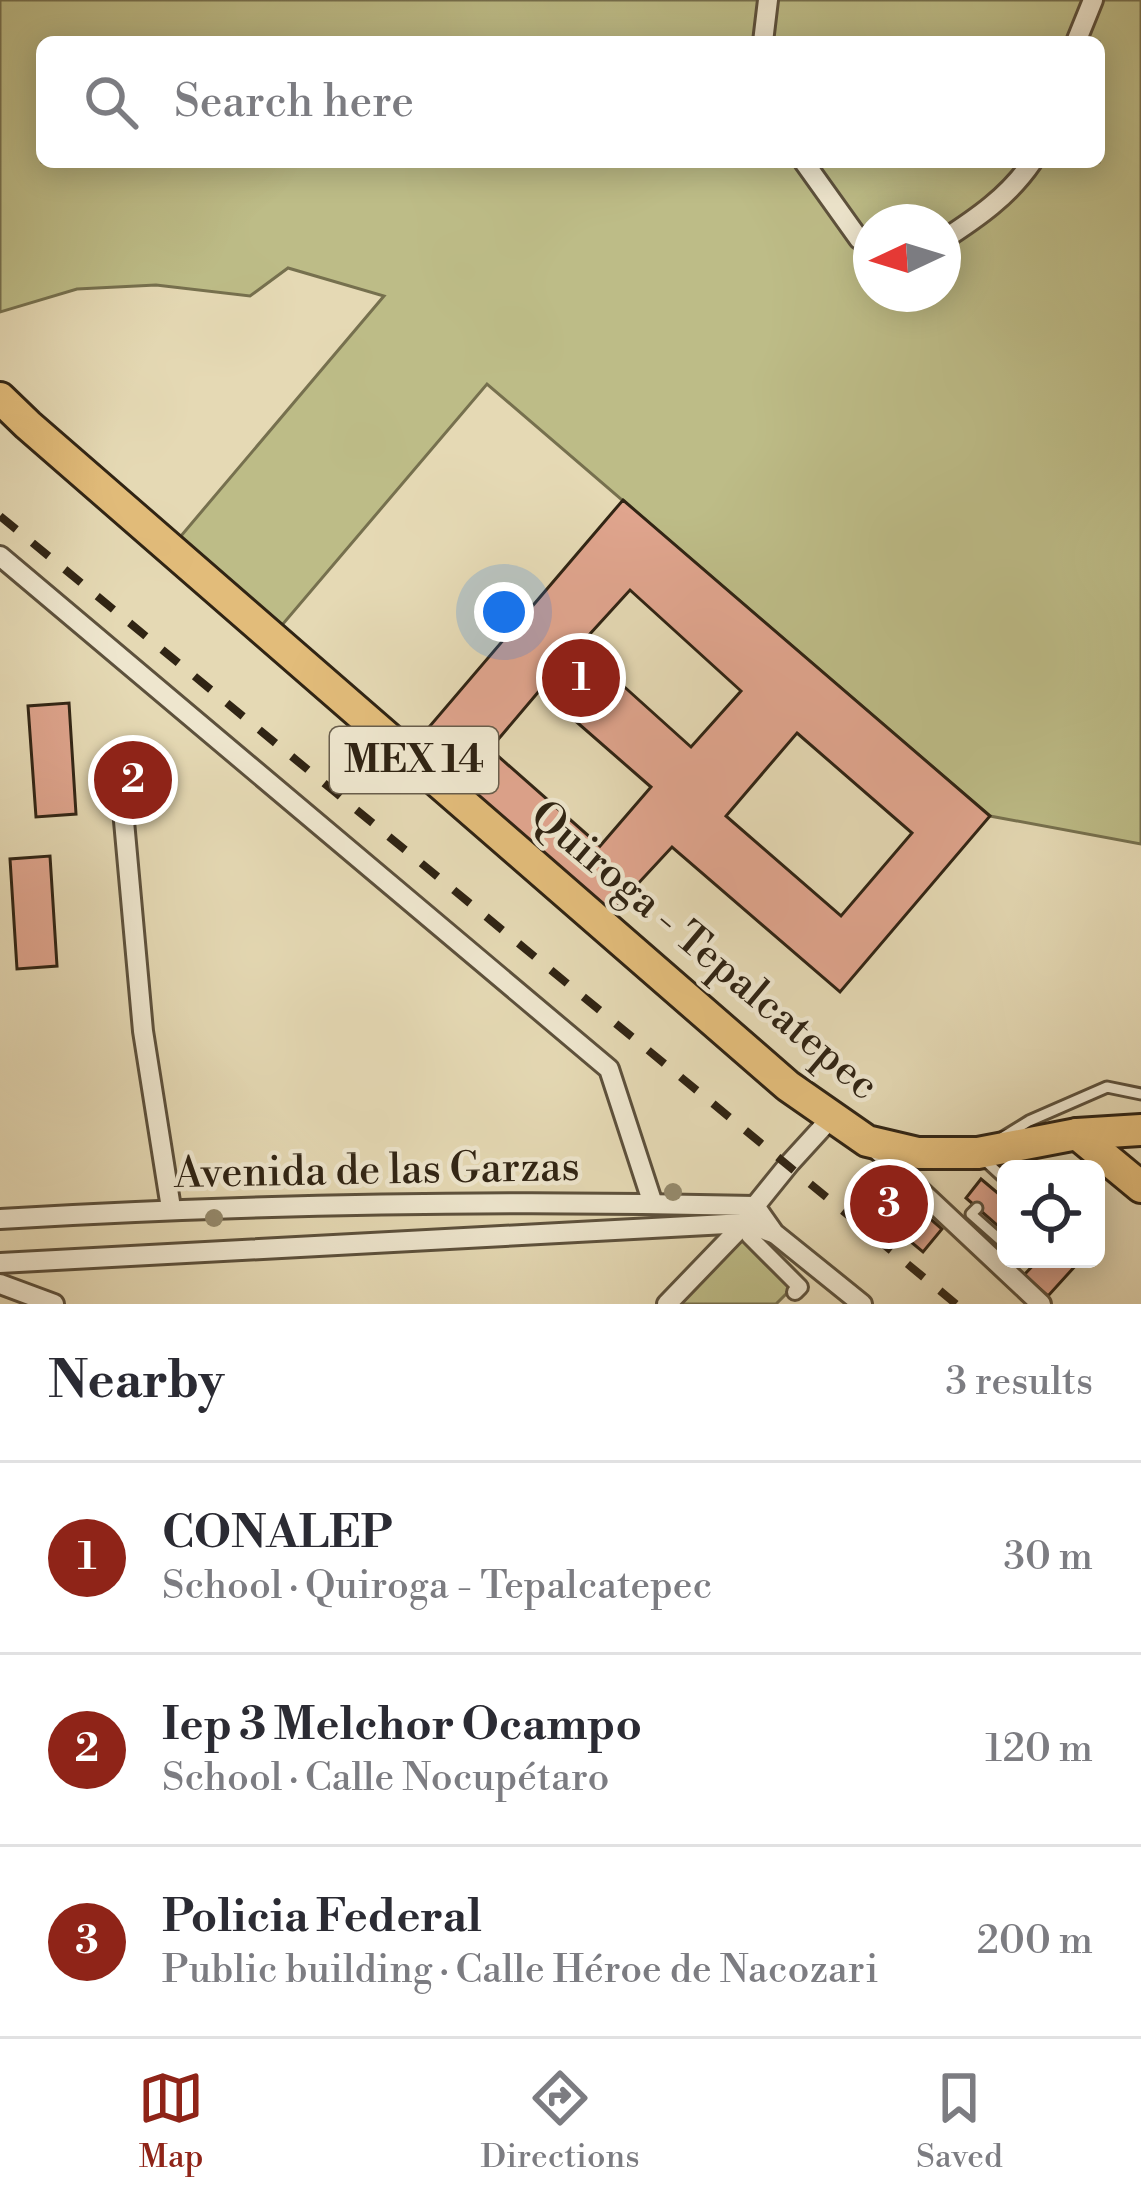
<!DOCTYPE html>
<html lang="en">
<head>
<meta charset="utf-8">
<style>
	:root { --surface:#fff; --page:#f7f7f7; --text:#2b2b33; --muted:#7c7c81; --line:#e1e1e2; --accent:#8f2418 }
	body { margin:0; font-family:"Libre Bodoni",serif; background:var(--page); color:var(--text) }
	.controls { position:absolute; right:36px; bottom:36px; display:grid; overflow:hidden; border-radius:18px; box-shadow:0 6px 30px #0003 }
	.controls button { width:108px; height:108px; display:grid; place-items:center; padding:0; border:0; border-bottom:3px solid var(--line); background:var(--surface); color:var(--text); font:60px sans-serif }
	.compass { position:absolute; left:853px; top:204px; width:108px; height:108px; border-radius:50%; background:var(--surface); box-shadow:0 6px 30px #0003; rotate:266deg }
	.you { position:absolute; left:504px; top:612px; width:42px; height:42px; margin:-30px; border:9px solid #fff; border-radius:50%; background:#1a73e8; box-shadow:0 0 0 18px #1a73e833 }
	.badge { display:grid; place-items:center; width:78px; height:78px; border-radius:50%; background:var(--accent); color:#fff; font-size:39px; font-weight:700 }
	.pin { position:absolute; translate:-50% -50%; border:6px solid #fff; box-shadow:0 3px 12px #0006 }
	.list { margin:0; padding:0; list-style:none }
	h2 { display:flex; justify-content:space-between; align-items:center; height:156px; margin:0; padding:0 48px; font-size:51px }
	h2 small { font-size:39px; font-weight:400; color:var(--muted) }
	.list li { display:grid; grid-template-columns:78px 1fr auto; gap:36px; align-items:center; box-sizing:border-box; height:192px; padding:0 48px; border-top:3px solid var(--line) }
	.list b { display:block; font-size:45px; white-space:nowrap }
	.list p { margin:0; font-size:39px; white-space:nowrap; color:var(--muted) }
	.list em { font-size:39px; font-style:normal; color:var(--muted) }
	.icon { flex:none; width:66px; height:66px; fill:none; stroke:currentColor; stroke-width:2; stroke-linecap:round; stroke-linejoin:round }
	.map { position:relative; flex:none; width:1141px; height:1304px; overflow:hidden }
	.search { position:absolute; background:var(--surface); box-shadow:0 6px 30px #0003; left:36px; right:36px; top:36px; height:132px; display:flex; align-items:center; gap:30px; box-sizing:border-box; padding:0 42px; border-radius:18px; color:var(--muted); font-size:45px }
	.sheet { height:732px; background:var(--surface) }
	nav { display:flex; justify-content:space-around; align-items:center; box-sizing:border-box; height:168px; border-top:3px solid var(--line); background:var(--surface); font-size:33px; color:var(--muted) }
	nav a { display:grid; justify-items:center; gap:6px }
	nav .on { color:var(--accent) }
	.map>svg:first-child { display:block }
</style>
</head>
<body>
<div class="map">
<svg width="1141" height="1304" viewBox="0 0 1141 1304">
	<rect width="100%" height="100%" fill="#e5d9b4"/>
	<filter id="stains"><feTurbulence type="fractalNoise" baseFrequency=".00167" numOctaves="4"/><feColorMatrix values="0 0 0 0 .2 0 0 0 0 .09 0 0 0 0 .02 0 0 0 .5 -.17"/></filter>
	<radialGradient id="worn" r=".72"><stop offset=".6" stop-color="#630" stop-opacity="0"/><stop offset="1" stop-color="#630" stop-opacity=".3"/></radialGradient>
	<g fill="#bdbc87" stroke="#76704e" stroke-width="3" fill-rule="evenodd">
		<path d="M 0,0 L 1141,0 L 1141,844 L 990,816 L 487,384 L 277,631 L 175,543 L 384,296 L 288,268 L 250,296 L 156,285 L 77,289 L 0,312 ZM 42,42 L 1099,42 L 1099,162 L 42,162 ZM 871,222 L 943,222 L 943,294 L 871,294 Z"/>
		<polygon points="741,1239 791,1289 776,1304 679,1304"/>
	</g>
	<g fill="#e0a58e" stroke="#302414" stroke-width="3" fill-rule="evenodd">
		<path d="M 623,500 L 990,816 L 840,992 L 672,847 L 608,916 L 412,747 ZM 630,590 L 741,691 L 691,747 L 579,646 ZM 540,690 L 651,787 L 600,846 L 490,749 ZM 797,733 L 912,833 L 841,916 L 726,816 Z"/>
		<polygon points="69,703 76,814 36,817 28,706"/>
		<polygon points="50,856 57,966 17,969 10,859"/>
		<polygon points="881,1177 918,1208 899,1232 861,1200"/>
		<polygon points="981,1179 1006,1200 1006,1233 966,1198"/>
		<polygon points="918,1208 942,1229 923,1252 899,1232"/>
		<polygon points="1039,1259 1072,1259 1077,1264 1048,1296 1024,1275"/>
	</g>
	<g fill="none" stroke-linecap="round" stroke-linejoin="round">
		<defs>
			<g id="service">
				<polyline points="1003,1137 1029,1121 1107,1087 1141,1094"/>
				<polyline points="981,1157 1006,1180"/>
				<polyline points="977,1208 971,1214 1006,1245"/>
			</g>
			<polyline id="pedestrian" points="743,1227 749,1225 749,1236 800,1287 795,1292"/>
			<g id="minor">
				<polyline points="763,42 768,0"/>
				<polyline points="1076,42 1093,0"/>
				<polyline points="804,162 859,239 871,239"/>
				<path d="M 943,240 C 977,218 1009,196 1032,162"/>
				<polyline points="0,556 609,1069 653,1204"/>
				<polyline points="123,810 143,1031 171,1208"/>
				<polyline points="875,1148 1041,1304"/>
				<path d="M 0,1219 C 251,1204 504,1200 755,1206 L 774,1233 L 862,1304"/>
				<polyline points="0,1263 745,1223 773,1233"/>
				<polyline points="0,1284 54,1304"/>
				<polyline points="667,1304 745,1223 755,1206 789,1164 831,1118"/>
			</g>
			<g id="primary">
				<polyline points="0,398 28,425 788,1086 867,1141 918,1153 978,1153 1077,1134 1141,1130"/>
				<polyline points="1077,1134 1141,1187"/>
			</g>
		</defs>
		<use href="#service" stroke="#5d513c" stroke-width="15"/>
		<use href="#pedestrian" stroke="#5d513c" stroke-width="20"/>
		<use href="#minor" stroke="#5d513c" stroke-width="24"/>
		<use href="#primary" stroke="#302414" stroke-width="36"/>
		<use href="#service" stroke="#eee6ce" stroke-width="9"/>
		<use href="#pedestrian" stroke="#eee6ce" stroke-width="14"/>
		<use href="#minor" stroke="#eee6ce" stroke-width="18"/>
		<use href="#primary" stroke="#e2bc7a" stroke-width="30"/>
		<polyline stroke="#302414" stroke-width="8" stroke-dasharray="21 21" stroke-linecap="butt" points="0,516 956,1304"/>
	</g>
	<g fill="#958a6c">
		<circle cx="673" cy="1192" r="9"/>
		<circle cx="214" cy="1218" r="9"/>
	</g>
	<g text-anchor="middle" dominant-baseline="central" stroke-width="9" stroke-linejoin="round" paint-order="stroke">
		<rect fill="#eee6ce" stroke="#695e4c" stroke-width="3" x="330" y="727" width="168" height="66" rx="9"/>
		<g font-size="39" font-weight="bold" fill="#302414">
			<text x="414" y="760">MEX 14</text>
		</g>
		<g font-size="42" fill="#302414" stroke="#eee6ce">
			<text transform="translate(704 951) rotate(40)">Quiroga - Tepalcatepec</text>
			<text transform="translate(377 1171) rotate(-1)">Avenida de las Garzas</text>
		</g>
	</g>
	<rect width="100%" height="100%" filter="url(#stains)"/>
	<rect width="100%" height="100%" fill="url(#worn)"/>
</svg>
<div class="controls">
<button><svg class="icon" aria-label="locate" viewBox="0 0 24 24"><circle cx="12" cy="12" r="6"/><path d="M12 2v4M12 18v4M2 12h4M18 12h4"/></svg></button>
</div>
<svg class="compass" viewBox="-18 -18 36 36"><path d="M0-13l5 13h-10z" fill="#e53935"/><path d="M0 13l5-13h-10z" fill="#7c7c81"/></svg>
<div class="you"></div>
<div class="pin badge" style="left:581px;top:678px">1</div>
<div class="pin badge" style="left:133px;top:780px">2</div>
<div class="pin badge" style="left:889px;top:1204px">3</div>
<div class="search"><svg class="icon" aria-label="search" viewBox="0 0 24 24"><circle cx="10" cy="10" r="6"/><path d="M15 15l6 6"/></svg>Search here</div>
</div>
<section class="sheet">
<h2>Nearby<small>3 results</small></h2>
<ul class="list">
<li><span class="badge">1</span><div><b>CONALEP</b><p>School · Quiroga - Tepalcatepec</p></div><em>30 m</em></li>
<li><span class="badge">2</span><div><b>Iep 3 Melchor Ocampo</b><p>School · Calle Nocupétaro</p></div><em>120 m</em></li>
<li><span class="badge">3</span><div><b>Policia Federal</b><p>Public building · Calle Héroe de Nacozari</p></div><em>200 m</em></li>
</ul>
</section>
<nav>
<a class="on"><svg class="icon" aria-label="map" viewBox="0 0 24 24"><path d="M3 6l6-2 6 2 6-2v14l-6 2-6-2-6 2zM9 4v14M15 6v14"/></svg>Map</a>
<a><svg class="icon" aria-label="directions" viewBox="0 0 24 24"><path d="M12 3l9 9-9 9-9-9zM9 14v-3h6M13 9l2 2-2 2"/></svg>Directions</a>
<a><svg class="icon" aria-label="saved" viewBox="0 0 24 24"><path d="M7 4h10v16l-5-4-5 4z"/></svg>Saved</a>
</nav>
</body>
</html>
